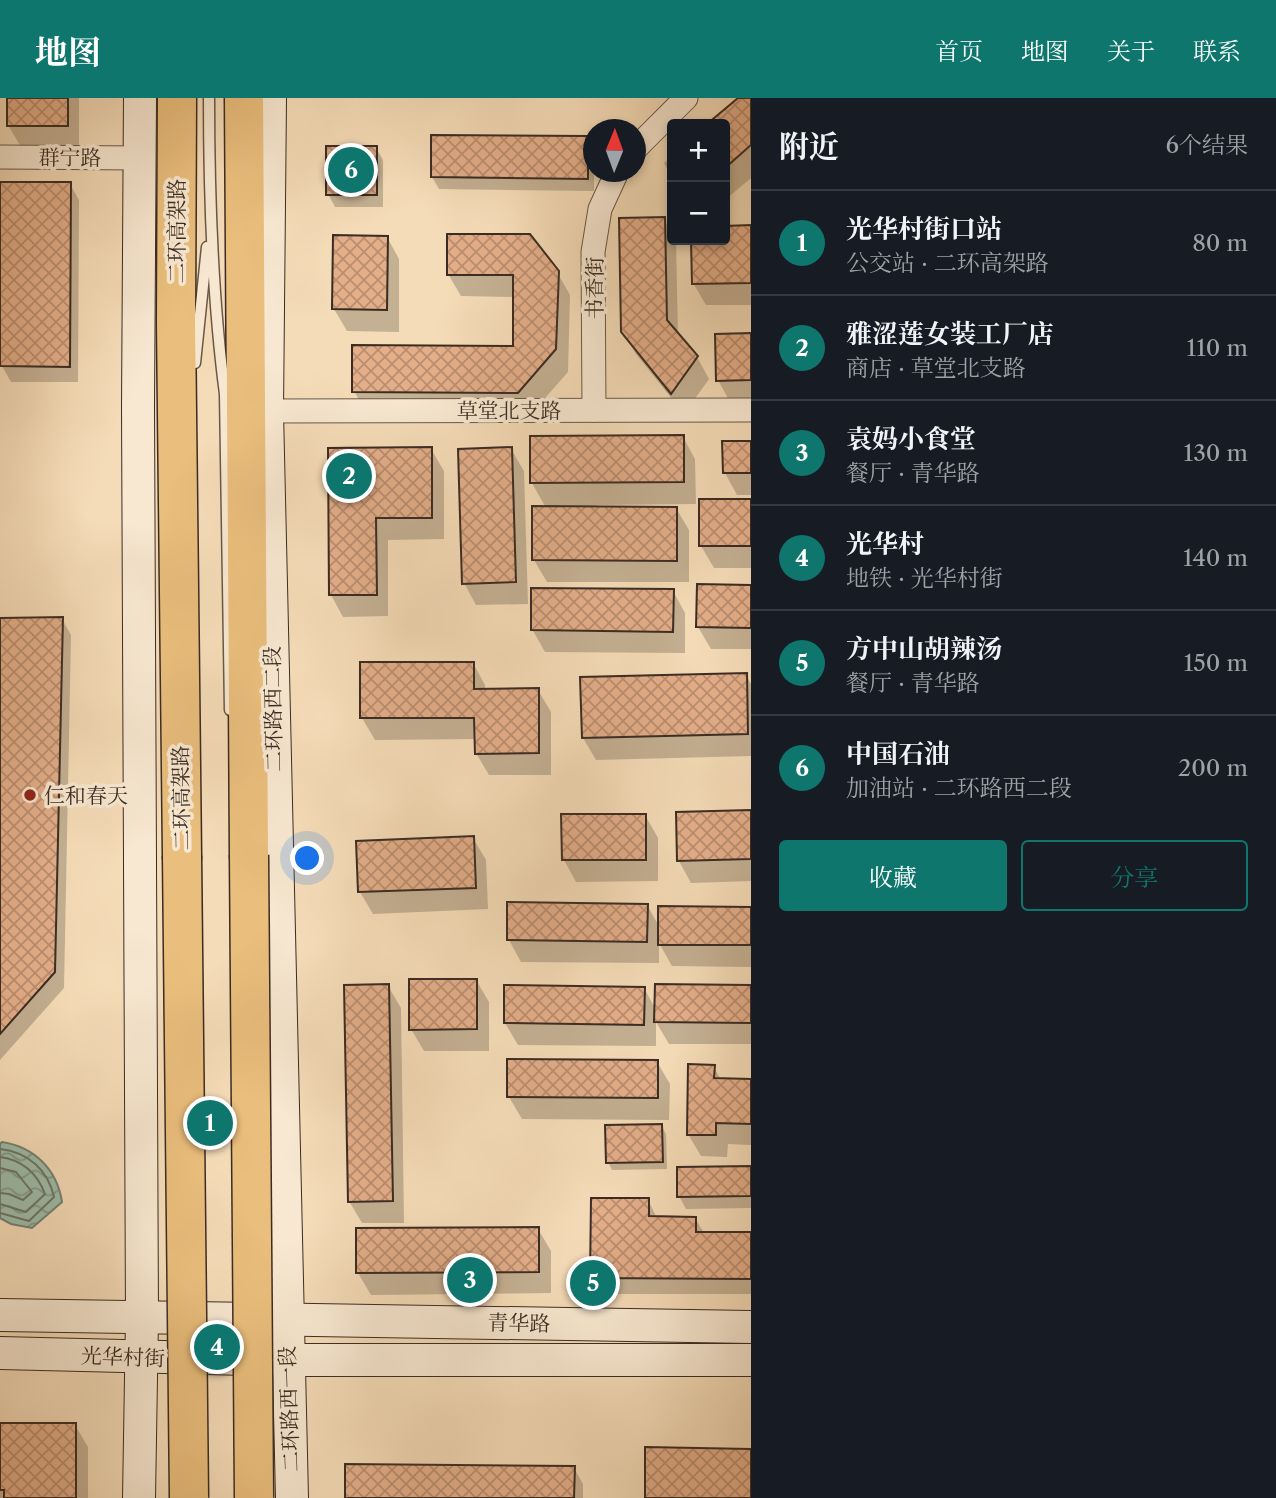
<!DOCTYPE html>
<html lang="zh">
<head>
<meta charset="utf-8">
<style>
	:root { --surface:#171b24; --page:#20242c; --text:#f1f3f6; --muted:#9ea1a6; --line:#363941; --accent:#0f766e }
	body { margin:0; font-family:"Libre Caslon Text","Noto Serif SC",serif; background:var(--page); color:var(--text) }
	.controls { position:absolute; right:21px; top:21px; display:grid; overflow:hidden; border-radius:7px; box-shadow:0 4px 10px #0003 }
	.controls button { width:63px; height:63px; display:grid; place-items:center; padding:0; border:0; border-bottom:2px solid var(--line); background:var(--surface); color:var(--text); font:35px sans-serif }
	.compass { position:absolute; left:583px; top:21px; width:63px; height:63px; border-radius:50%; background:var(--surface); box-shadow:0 4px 10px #0003; rotate:1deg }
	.you { position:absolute; left:308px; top:761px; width:24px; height:24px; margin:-18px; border:5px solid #fff; border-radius:50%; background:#1a73e8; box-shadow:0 0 0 10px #1a73e833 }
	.badge { display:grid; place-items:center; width:46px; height:46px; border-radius:50%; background:var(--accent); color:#fff; font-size:23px; font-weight:700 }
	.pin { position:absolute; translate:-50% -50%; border:4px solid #fff; box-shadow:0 2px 7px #0006 }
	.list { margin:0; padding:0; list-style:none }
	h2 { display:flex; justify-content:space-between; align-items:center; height:91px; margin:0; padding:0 28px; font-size:30px }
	h2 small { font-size:23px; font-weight:400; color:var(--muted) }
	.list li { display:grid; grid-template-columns:46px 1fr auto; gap:21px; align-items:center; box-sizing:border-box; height:105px; padding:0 28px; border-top:2px solid var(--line) }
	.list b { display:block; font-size:26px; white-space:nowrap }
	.list p { margin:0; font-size:23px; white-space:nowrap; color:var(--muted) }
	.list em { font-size:23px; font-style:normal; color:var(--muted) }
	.actions { display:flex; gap:14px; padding:21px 28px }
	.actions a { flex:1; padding:16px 0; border:2px solid var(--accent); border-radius:7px; text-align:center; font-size:24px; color:var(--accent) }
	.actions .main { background:var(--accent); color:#fff }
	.map { position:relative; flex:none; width:751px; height:1400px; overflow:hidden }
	header { display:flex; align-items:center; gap:42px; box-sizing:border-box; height:98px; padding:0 35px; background:var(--accent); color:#fff }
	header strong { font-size:33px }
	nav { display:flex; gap:38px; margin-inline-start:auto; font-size:24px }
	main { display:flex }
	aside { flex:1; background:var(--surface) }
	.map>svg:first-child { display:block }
</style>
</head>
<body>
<header>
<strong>地图</strong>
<nav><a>首页</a><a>地图</a><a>关于</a><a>联系</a></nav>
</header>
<main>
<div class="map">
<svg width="751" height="1400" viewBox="0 0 751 1400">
	<defs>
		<pattern id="water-waves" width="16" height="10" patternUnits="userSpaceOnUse" patternTransform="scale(1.75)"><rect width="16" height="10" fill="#9dbcaa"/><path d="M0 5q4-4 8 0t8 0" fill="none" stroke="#81998a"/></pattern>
		<pattern id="building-cross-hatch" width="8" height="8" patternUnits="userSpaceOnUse" patternTransform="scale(1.75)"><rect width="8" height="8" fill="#e4ae89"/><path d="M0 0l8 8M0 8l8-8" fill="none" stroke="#ba8e70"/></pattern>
	</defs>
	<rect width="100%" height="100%" fill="#f5dcb8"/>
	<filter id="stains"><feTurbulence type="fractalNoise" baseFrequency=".00286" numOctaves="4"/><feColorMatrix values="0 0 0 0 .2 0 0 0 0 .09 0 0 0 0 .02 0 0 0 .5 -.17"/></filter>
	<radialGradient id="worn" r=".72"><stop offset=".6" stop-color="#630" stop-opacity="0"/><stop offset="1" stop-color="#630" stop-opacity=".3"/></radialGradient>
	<path fill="url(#water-waves)" stroke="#758274" stroke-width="2" d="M 2,1044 C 34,1049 57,1071 62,1104 L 32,1130 L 11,1126 L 0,1120 L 0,1046 Z"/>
	<g fill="#0003">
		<polygon points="8,0 79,0 79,49 21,49 8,27"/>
		<polygon points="740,0 751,0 751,80 725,102 725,26 709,26"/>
		<polygon points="587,39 594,51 594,93 439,91 432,79"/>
		<polygon points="376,50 383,62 383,109 335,109 328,96"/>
		<polygon points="672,58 672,80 664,65"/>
		<polygon points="0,86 70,86 79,102 78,284 11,284 2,268"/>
		<polygon points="664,121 672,135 672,142 676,143 678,238 697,259 709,281 684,316 636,256 623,233"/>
		<polygon points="751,129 751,207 706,207 693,185 693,142 725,142 725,130"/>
		<polygon points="387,139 399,161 399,234 347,233 334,211"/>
		<polygon points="557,174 570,197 568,274 531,316 367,316 354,293 514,250 515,199 461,198 448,176"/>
		<polygon points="751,236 751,304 730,304 718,282"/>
		<polygon points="683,339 695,361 696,406 597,407 597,410 676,410 689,432 689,484 547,484 534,462 546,410 532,385"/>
		<polygon points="751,345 751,397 737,397 725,375"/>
		<polygon points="329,351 431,351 444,373 444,441 388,442 388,518 343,519 331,497"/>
		<polygon points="511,351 524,373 528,506 476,507 464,485"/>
		<polygon points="751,402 751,470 714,470 701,448 701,403"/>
		<polygon points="751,489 751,551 711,551 698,529"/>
		<polygon points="673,493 685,515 685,555 545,554 532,531"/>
		<polygon points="62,521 71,537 64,890 0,962 0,522"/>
		<polygon points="473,565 485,587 485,592 538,592 551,614 551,677 489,677 476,655 476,641 375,642 362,620"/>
		<polygon points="746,577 751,586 751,658 596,662 583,640"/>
		<polygon points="751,714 751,783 691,785 679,763"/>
		<polygon points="645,717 658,740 658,783 576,784 564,762"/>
		<polygon points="473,740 486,762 488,811 373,816 360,794"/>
		<polygon points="647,807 660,830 751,811 751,869 672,868 659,845 659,865 521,864 509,842"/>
		<polygon points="476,882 489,904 489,953 424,953 411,931"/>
		<polygon points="388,888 401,910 404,1125 362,1125 349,1103"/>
		<polygon points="751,889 751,946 669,946 656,924 656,948 518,947 505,925 644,890 656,912"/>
		<polygon points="657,964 670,986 669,1022 522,1021 509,999"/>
		<polygon points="714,969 721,982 751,983 751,1047 728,1046 727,1059 701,1058 688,1036"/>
		<polygon points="661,1027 666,1036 667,1071 612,1072 608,1064"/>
		<polygon points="751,1070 751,1110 686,1111 679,1098"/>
		<polygon points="648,1102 657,1120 695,1120 704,1135 751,1136 751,1196 601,1196 592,1180"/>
		<polygon points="538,1131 551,1153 551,1195 371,1197 358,1175"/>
		<polygon points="0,1327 75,1327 88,1349 88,1400 0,1400"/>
		<polygon points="574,1370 583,1386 583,1400 347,1400"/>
	</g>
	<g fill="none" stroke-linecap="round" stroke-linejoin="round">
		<g stroke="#6c7466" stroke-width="2">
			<path d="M 0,1051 C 28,1054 48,1072 54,1099 L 29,1123 L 0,1115"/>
			<path d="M 0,1059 C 22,1062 37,1075 45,1096 L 26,1114 L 0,1106"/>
			<polyline points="0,1070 16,1074 32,1094 23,1102 9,1096 0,1095"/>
		</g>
	</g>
	<g fill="url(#building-cross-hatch)" stroke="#3a2c23" stroke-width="2">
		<rect x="7" y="0" width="61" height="28"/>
		<polygon points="738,0 751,0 751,47 725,70 725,26 707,26"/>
		<polygon points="431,37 588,38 588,81 431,79"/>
		<rect x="326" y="48" width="51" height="49"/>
		<polygon points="0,84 71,84 70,269 0,268"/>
		<polygon points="665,119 667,222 698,258 671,296 621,234 619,120"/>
		<polygon points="751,127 751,185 692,186 691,142 725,142 725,128"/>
		<polygon points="447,136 530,136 559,173 556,251 518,295 352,294 352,247 513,248 513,177 447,177"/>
		<polygon points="333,137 388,138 387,212 332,211"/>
		<polygon points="751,235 751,282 716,283 715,236"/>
		<polygon points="684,337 684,384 530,385 530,338"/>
		<polygon points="722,343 751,343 751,375 723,375"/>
		<polygon points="432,349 432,420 376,420 377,497 329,497 328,350"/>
		<polygon points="512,349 516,484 462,486 458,351"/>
		<rect x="699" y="401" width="52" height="47"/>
		<polygon points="532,408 677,409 677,463 532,462"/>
		<polygon points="697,486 751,487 751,530 696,529"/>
		<polygon points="531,490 674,491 673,534 531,532"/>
		<polygon points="63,519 55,874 0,936 0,520"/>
		<polygon points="360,564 474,564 474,591 539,590 539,655 475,656 474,620 360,620"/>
		<polygon points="747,575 748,636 582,640 580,579"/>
		<polygon points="751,712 751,761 677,763 676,714"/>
		<polygon points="561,716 646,716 646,762 562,762"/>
		<polygon points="474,738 476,790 358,794 356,743"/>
		<polygon points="507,804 648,806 647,844 507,842"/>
		<polygon points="658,808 751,809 751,847 658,847"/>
		<polygon points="409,881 477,881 477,931 409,932"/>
		<polygon points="389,886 393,1103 348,1104 344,887"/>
		<polygon points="655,886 751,887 751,925 654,924"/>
		<polygon points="504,887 645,889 644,927 504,925"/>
		<polygon points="507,961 658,962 658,1000 507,999"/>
		<polygon points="688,966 715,967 714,980 751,981 751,1026 716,1025 716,1037 687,1037"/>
		<polygon points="662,1026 663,1064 606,1065 605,1027"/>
		<polygon points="751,1068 751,1098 677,1099 677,1069"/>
		<polygon points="591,1100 649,1100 649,1118 696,1119 696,1134 751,1134 751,1181 590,1180"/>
		<polygon points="539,1129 539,1174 356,1175 356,1130"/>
		<polygon points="0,1325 76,1325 76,1400 4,1400 4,1392 0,1392"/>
		<polygon points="645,1349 751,1351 751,1400 645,1400"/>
		<polygon points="345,1366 575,1368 574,1400 345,1400"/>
	</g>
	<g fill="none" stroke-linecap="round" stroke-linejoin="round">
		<defs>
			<g id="lane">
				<path d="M 209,0 C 209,99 212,198 225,296 L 230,612"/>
				<polyline points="195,265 207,149"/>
			</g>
			<g id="street">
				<polyline points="636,50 686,0"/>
				<polyline points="0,59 140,60"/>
				<polyline points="594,312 593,154 600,111 617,74"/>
				<polyline points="267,313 751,312"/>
			</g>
			<g id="secondary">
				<polyline points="270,0 267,313 292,1400"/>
				<polyline points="0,1217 751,1229"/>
				<polyline points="0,1255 287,1262 751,1262"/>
				<polyline points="139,1400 142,1220 138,308 140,0"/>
			</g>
			<g id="highway">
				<polyline points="177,0 176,225 182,758"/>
				<polyline points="244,0 249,757"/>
			</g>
		</defs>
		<use href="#lane" stroke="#695848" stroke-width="13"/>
		<use href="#street" stroke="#695848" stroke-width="25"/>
		<use href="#secondary" stroke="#3a2c23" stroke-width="34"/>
		<use href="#highway" stroke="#3a2c23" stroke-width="41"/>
		<use href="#lane" stroke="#f8e8d1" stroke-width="10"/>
		<use href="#street" stroke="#f8e8d1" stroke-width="23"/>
		<use href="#secondary" stroke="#f8e8d1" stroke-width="32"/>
		<use href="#highway" stroke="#eabe7c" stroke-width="38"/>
		<defs>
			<g id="highway-bridge">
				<polyline points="249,757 254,1400"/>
				<polyline points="182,758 189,1400"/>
			</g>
		</defs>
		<use href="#highway-bridge" stroke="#3a2c23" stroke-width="41" stroke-linecap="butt"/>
		<use href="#highway-bridge" stroke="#eabe7c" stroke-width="38"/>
	</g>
	<circle fill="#8f2418" stroke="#f8e8d1" stroke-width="2.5" cx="30" cy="697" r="7"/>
	<g text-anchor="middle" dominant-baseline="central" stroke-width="7" stroke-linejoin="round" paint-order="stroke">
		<g font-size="21" fill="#3a2c23" stroke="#f8e8d1">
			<text x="70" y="59">群宁路</text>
			<text transform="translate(176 133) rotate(-90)">二环高架路</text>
			<text transform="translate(594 190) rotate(-90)">书香街</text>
			<text x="509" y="312">草堂北支路</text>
			<text transform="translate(273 611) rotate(-91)">二环路西二段</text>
			<text transform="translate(181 700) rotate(-91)">二环高架路</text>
			<text transform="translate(519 1225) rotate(1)">青华路</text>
			<text transform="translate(123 1259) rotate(2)">光华村街</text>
			<text transform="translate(289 1311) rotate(-92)">二环路西一段</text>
		</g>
		<g font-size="21" fill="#3a2c23" stroke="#f8e8d1" text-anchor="start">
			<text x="44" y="697">仁和春天</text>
		</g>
	</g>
	<rect width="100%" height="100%" filter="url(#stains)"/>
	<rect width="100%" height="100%" fill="url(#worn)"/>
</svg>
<div class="controls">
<button>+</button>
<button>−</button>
</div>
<svg class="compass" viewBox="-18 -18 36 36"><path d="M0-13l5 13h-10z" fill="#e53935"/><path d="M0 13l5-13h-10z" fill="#9ea1a6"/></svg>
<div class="you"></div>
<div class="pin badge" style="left:210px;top:1025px">1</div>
<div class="pin badge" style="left:349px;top:378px">2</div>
<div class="pin badge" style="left:470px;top:1182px">3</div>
<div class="pin badge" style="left:217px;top:1249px">4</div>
<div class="pin badge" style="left:593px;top:1185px">5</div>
<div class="pin badge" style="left:351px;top:72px">6</div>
</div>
<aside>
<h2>附近<small>6个结果</small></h2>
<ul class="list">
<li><span class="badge">1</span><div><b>光华村街口站</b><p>公交站 · 二环高架路</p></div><em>80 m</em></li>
<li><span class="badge">2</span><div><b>雅涩莲女装工厂店</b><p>商店 · 草堂北支路</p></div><em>110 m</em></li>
<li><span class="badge">3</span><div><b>袁妈小食堂</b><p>餐厅 · 青华路</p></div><em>130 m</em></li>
<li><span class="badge">4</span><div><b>光华村</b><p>地铁 · 光华村街</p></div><em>140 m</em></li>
<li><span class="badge">5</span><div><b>方中山胡辣汤</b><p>餐厅 · 青华路</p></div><em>150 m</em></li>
<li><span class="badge">6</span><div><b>中国石油</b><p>加油站 · 二环路西二段</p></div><em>200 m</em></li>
</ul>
<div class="actions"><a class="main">收藏</a><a>分享</a></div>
</aside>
</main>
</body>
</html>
